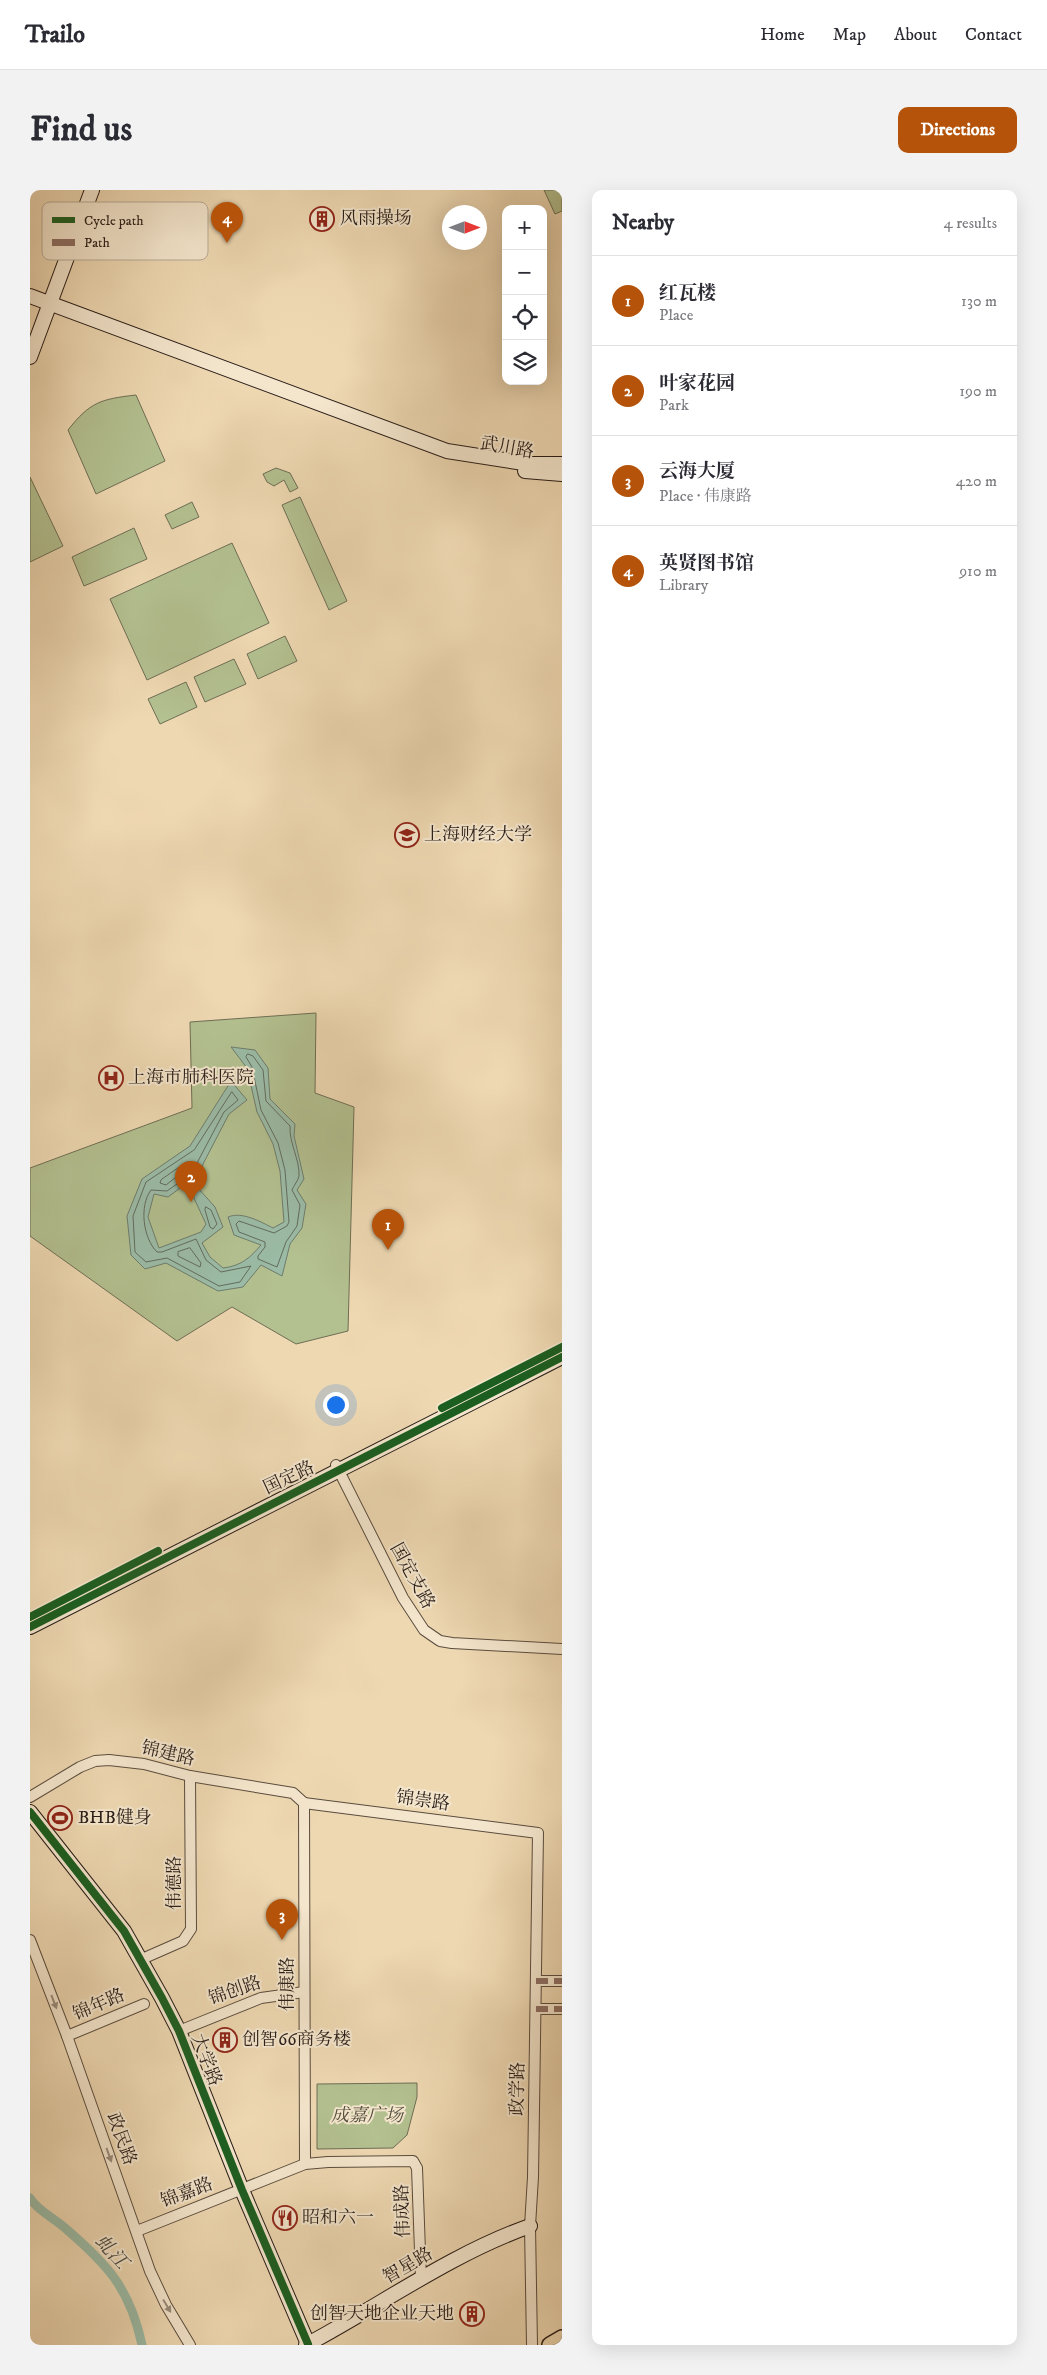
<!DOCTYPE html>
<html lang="en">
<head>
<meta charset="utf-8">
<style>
	:root { --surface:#fff; --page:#f2f2f3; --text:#2b2b33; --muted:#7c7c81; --line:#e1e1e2; --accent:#b45309 }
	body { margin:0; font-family:"IM FELL DW Pica","Noto Serif SC",serif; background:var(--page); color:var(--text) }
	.controls { position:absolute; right:15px; top:15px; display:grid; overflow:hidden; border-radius:10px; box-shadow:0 5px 20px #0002 }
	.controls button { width:45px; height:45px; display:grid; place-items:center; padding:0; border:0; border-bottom:1px solid var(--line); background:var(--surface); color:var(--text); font:25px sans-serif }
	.compass { position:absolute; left:412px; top:15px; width:45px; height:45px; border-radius:50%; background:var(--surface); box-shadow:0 5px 20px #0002; rotate:90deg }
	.you { position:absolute; left:305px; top:1214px; width:18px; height:18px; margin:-12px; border:4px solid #fff; border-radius:50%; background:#1a73e8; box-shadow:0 0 0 8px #1a73e833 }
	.badge { display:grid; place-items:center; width:32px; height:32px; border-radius:50%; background:var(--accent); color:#fff; font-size:16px; font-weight:700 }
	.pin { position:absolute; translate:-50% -41px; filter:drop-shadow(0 1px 2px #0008) }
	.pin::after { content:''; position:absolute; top:26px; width:18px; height:15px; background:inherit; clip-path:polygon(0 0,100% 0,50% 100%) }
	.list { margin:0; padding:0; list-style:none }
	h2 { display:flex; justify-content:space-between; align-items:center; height:65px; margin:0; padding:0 20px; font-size:21px }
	h2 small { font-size:16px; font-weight:400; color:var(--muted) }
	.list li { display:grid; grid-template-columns:32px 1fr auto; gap:15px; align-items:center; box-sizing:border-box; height:90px; padding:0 20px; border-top:1px solid var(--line) }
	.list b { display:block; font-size:19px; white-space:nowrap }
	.list p { margin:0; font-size:16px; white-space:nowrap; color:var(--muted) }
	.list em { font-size:16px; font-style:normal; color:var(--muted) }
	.icon { flex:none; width:28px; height:28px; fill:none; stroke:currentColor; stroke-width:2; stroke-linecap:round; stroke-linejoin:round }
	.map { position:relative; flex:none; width:532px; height:2155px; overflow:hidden; border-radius:10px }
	header { display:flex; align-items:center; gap:30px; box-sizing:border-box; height:70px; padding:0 25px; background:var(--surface); border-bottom:1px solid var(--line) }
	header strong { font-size:24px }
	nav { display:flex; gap:28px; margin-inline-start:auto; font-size:18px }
	.intro { display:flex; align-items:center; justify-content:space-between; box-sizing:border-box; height:120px; padding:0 30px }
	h1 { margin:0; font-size:35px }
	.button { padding:12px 22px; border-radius:10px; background:var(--accent); color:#fff; font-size:18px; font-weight:700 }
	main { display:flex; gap:30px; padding:0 30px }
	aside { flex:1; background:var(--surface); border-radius:10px; box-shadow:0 5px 20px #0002 }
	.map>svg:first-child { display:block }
</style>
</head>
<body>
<header>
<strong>Trailo</strong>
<nav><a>Home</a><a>Map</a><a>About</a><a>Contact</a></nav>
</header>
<div class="intro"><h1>Find us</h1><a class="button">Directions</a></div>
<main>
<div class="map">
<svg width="532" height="2155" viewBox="0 0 532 2155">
	<rect width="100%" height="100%" fill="#eed8b2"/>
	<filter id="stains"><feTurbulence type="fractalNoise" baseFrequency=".004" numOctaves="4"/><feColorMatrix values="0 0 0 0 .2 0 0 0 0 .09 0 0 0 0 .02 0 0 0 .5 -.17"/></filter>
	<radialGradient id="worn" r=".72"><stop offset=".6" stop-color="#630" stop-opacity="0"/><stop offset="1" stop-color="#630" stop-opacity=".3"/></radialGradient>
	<g fill="#b3c090" stroke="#6e6e54">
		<polygon points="514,0 532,0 532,21 525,24"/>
		<path d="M 106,205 L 135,271 L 66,304 L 38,240 C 60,212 71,209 106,205 Z"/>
		<polygon points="246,278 260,283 268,298 260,302 254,290 244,296 237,292 233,284"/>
		<polygon points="0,287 33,356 0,372"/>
		<polygon points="270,307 317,411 299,420 252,315"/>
		<polygon points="162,312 169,327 142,339 135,325"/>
		<polygon points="104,338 117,369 54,396 42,367"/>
		<polygon points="202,353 239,433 117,490 80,409"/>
		<polygon points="255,446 267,471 228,489 217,464"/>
		<polygon points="204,469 216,494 175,512 164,487"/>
		<polygon points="156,492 167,517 130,534 118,509"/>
		<polygon points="286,823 285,903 324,917 318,1141 266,1154 202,1117 147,1151 0,1046 0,978 162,918 160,832"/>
		<polygon points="387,1893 387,1907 377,1945 363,1958 287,1959 287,1894"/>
	</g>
	<path fill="#9bbba6" stroke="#6d7c6d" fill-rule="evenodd" d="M 201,857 L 225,860 L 238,878 L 240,909 L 265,934 L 264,946 L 274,989 L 267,1000 L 276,1014 L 272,1038 L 260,1054 L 252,1086 L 231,1075 L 213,1097 L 188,1101 L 136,1073 L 115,1079 L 101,1065 L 97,1026 L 112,989 L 160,956 L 201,891 L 217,910 L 199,924 L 173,974 L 168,998 L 185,1017 L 193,1037 L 172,1053 L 180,1067 L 193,1078 C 211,1076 220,1068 231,1055 L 204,1045 L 198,1027 C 212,1021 231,1032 243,1038 L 254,1032 L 250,981 L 243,954 L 227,922 L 217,878 ZM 157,993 L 176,1034 L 171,1042 L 129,1058 L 118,1027 L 124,1004 L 138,1007 Z"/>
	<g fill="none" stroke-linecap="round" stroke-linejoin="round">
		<g stroke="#626c5f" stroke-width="1">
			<path d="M 218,864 L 223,866 L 233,880 L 236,911 L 260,936 C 259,953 270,970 269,986 C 268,991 264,995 262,1000 L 270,1015 L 267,1036 L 256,1052 L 247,1077 L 228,1069 L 228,1066 L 235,1057 L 235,1052 L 209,1042 L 206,1034 L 209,1031 L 244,1043 L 257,1036 L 259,1032 L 255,980 L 248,953 L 231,920 L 222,877 L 216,867 Z"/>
			<path d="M 202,902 L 208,910 L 194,922 L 168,971 L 164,990 L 154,989 L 137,1001 L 121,1000 C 109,1016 113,1048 127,1062 L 132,1062 L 166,1049 L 176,1070 L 191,1082 L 221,1076 L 210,1092 L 189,1096 L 137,1068 L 116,1072 L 105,1062 L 103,1026 L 116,992 L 164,960 Z"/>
			<polygon points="157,972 161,974 159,982 150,984 136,995 130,993 131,990"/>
			<polygon points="176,1017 181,1020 187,1034 183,1039 180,1037 175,1020"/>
			<polygon points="160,1058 171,1073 170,1077 148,1066 148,1062"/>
		</g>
		<path stroke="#9bbba6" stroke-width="9" d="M 0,2008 C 8,2021 24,2028 35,2038 C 77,2074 100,2098 112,2155"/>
		<defs>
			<g id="street">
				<polyline points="306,1275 373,1408 394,1440 410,1451 422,1453 532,1459"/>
				<polyline points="0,1607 50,1577 65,1571 79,1570 114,1574 160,1586 263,1603 274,1613"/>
				<polyline points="274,1613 508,1643 503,1987 500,2036 502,2155"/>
				<polyline points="274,1613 275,1974"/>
				<polyline points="0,1750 37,1846 120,2081 136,2115 160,2155"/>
				<polyline points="112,1769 153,1751 161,1739 160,1586"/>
				<polyline points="506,1791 532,1791"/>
				<polyline points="506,1819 532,1819"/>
				<polyline points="149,1841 231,1808 274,1802"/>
				<polyline points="37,1846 114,1814"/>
				<polyline points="107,2041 275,1974 298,1972 383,1971 387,1978 391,2089"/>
			</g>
			<g id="secondary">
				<polyline points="0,106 417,261 500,274 532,274"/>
				<polyline points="0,167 62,0"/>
				<polyline points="495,281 532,284"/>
				<polyline points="0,1437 532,1167"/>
				<polyline points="0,1622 94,1741 132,1808 149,1841 212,2000 278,2154"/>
				<path d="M 276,2155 C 351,2115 421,2064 500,2036"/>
			</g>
			<polyline id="primary" points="520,2155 532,2148"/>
		</defs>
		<use href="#street" stroke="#5a4c3e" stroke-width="12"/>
		<use href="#secondary" stroke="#291d18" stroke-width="16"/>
		<use href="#primary" stroke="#291d18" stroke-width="18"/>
		<use href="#street" stroke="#f4e6cd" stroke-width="10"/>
		<use href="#secondary" stroke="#f4e6cd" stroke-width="14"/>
		<use href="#primary" stroke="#eed8b2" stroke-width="15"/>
		<g stroke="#8d6e63" stroke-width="6" stroke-dasharray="12 6" stroke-linecap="butt">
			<polyline points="506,1791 532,1791"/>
			<polyline points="506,1819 532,1819"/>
		</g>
		<defs>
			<g id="cycleway">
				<polyline points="412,1218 532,1157"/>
				<polyline points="0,1427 128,1361"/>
				<polyline points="0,1437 532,1167"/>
				<polyline points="0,1622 94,1741 132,1808 149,1841 212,2000 278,2154"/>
			</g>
		</defs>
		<use href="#cycleway" stroke="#f4e6cd" stroke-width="11"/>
		<use href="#cycleway" stroke="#1b5e20" stroke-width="8"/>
	</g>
	<defs><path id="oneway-solid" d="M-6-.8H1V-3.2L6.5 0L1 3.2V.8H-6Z" transform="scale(1.25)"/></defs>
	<g fill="#998c7c">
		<use href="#oneway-solid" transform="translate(24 1812) rotate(69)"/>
		<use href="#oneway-solid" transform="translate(79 1965) rotate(70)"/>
		<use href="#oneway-solid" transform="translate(137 2116) rotate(59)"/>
	</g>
	<defs>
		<symbol id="building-ring" viewBox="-11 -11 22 22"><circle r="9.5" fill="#f4e6cd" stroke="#8f2418" stroke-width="1.5"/><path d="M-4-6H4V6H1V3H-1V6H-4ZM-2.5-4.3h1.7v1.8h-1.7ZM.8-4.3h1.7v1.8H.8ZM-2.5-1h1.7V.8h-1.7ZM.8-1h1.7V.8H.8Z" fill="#8f2418"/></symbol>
		<symbol id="university-ring" viewBox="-11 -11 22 22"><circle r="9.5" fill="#f4e6cd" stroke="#8f2418" stroke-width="1.5"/><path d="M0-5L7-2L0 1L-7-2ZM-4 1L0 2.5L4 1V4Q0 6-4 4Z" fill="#8f2418"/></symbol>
		<symbol id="hospital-ring" viewBox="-11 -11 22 22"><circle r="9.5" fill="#f4e6cd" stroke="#8f2418" stroke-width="1.5"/><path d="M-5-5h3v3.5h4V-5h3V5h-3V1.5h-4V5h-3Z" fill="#8f2418"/></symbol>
		<symbol id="stadium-ring" viewBox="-11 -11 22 22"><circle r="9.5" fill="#f4e6cd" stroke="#8f2418" stroke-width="1.5"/><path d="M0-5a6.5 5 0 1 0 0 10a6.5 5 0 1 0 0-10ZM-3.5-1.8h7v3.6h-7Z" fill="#8f2418"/></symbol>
		<symbol id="restaurant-ring" viewBox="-11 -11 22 22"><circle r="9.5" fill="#f4e6cd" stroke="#8f2418" stroke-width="1.5"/><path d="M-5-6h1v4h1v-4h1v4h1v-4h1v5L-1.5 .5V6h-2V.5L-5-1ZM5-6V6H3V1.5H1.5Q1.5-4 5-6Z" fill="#8f2418"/></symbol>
	</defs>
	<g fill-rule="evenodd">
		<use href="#building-ring" x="278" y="15" width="28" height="28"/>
		<use href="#university-ring" x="363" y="631" width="28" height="28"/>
		<use href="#hospital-ring" x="67" y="874" width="28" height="28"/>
		<use href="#stadium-ring" x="16" y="1614" width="28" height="28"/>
		<use href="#building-ring" x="181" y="1836" width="28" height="28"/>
		<use href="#restaurant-ring" x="241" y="2014" width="28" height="28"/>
		<use href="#building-ring" x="428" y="2110" width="28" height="28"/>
	</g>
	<g text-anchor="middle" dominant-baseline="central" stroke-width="4" stroke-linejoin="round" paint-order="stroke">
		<g font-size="18" fill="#291d18" stroke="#f4e6cd" text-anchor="start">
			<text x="310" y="29">风雨操场</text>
			<text x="394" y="645">上海财经大学</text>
			<text x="98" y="888">上海市肺科医院</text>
			<text x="48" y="1628">BHB健身</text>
			<text x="212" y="1850">创智66商务楼</text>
			<text x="272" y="2028">昭和六一</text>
			<text x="424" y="2124" text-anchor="end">创智天地企业天地</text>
		</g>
		<g font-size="18" fill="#291d18" stroke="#f4e6cd">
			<text transform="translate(477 258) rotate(10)">武川路</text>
			<text transform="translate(259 1288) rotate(-25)">国定路</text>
			<text transform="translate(382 1386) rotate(61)">国定支路</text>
			<text transform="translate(138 1564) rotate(13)">锦建路</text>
			<text transform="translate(393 1611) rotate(8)">锦崇路</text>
			<text transform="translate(145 1693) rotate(-90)">伟德路</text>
			<text transform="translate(258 1794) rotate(-90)">伟康路</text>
			<text transform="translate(205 1801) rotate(-19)">锦创路</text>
			<text transform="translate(69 1815) rotate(-23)">锦年路</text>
			<text transform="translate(176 1870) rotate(69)">大学路</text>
			<text transform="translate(488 1899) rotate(-89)">政学路</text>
			<text transform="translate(91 1949) rotate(70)">政民路</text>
			<text transform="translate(157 2003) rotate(-21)">锦嘉路</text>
			<text transform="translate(373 2021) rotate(-92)">伟成路</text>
			<text transform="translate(378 2076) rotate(-30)">智星路</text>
		</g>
		<g font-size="18" font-style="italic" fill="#524e3c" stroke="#f4e6cd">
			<text x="337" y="1926">成嘉广场</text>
		</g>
		<g font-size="19" font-style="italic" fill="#4b4c43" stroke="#f4e6cd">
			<text transform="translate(81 2062) rotate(47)">虬江</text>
		</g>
	</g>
	<rect x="12" y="12" width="166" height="58" rx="8" fill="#f4e6cd" stroke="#b7aa97" stroke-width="1"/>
	<rect x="22" y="27" width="23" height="6" fill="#1b5e20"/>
	<rect x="22" y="49" width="23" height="7" fill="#8d6e63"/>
	<g font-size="14" fill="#291d18">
		<text x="54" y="35">Cycle path</text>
		<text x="54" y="57">Path</text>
	</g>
	<rect width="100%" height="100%" filter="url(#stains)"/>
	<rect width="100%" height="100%" fill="url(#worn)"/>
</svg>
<div class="controls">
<button>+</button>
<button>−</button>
<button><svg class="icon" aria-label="locate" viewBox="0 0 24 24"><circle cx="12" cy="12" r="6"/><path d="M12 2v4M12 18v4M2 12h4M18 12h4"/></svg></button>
<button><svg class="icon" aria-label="layers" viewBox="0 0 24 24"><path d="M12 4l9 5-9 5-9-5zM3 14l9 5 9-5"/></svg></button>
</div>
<svg class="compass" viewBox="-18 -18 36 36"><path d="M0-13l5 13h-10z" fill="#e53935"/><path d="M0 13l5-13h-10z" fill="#7c7c81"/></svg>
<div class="you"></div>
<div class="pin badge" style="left:358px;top:1060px">1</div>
<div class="pin badge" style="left:161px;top:1012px">2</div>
<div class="pin badge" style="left:252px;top:1750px">3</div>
<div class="pin badge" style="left:197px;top:53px">4</div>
</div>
<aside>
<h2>Nearby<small>4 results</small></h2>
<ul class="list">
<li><span class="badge">1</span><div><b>红瓦楼</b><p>Place</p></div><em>130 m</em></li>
<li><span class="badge">2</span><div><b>叶家花园</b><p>Park</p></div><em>190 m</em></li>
<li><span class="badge">3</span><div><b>云海大厦</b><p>Place · 伟康路</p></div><em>420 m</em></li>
<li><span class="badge">4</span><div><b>英贤图书馆</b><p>Library</p></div><em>910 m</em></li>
</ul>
</aside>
</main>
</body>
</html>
